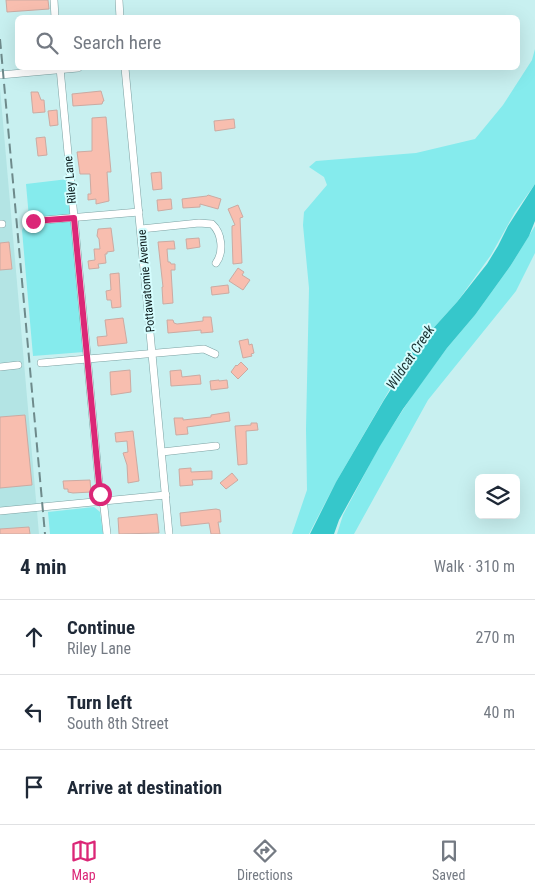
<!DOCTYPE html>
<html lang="en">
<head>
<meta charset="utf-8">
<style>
	:root { --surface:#fff; --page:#f2f2f3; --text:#1f2937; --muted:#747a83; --line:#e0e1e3; --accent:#db2777 }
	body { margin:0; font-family:"Roboto Condensed",sans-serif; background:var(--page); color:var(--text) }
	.controls { position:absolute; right:15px; bottom:15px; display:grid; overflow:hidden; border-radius:8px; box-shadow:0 5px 20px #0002 }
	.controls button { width:45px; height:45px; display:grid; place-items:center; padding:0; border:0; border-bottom:1px solid var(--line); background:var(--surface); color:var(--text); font:25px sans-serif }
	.stop { position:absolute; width:15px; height:15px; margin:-11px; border:4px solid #db2777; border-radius:50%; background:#fff }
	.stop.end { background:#db2777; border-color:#fff; box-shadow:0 1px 5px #0008 }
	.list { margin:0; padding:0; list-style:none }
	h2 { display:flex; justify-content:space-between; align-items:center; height:65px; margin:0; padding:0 20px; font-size:21px }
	h2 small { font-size:16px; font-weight:400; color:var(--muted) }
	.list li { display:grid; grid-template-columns:32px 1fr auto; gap:15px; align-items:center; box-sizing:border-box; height:75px; padding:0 20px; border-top:1px solid var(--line) }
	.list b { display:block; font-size:19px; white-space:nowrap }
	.list p { margin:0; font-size:16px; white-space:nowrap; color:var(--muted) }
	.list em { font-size:16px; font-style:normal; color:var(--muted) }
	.icon { flex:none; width:28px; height:28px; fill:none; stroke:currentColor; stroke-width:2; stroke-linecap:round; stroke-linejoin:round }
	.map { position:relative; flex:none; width:535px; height:534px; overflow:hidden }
	.search { position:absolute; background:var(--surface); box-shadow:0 5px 20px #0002; left:15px; right:15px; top:15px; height:55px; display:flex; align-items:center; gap:12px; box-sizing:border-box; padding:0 18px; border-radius:8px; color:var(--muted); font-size:19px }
	.sheet { height:290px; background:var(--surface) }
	nav { display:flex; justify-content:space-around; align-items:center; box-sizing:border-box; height:70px; border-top:1px solid var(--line); background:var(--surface); font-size:14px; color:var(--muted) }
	nav a { display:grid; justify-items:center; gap:2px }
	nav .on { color:var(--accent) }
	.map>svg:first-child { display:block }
</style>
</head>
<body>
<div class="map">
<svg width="535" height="534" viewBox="0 0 535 534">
	<rect width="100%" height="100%" fill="#c8f0f0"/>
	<polygon fill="#b3e4e4" points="0,88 39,534 0,534"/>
	<g fill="#85ebed">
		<polygon points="535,49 535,184 515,212 491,255 457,302 429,333 416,344 336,482 309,534 292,534 307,490 306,429 309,288 303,225 304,212 327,185 324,177 309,167 316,161 416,153 475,139 503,105 532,60"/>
		<polygon points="68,179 84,352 33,356 22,230 29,218 26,184"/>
		<polygon points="535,226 535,253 516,291 428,400 354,534 337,534 343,515 380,445 414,393 447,348 475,315 511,265"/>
		<polygon points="94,507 100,512 103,534 50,534 48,512"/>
	</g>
	<polygon fill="#36c7cb" points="535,184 535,221 529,236 511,265 475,315 447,348 403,409 380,446 339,520 334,534 310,534 336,482 384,400 404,369 416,344 429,333 457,302 487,264 498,246 508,226"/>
	<g fill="#f8beaf" stroke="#cbaaa2">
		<polygon points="6,0 48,0 49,9 7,12"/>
		<polygon points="101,91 104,101 103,101 102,104 73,106 72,94"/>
		<polygon points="31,92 38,92 41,100 44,100 45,112 33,113"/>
		<polygon points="57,110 58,125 50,126 48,111"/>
		<polygon points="106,117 111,172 107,172 109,201 96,204 96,199 88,200 88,194 91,194 90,174 80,174 77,152 92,151 92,118"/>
		<polygon points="234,119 235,128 215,131 214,121"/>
		<polygon points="45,137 47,155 38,156 36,138"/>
		<polygon points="161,172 162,189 153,190 151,173"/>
		<polygon points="208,195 221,199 218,209 200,204 200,207 183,208 182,199 207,196"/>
		<polygon points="171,199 172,209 158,211 157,200"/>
		<polygon points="238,205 243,217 240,218 242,263 233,264 232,233 232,226 235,225 228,209"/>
		<polygon points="111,228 114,251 107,252 107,254 105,254 106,263 98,264 99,268 89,269 88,261 95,260 94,249 100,249 99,239 97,236 98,229"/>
		<polygon points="199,238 200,247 187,249 186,239"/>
		<polygon points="174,241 175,249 167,249 168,262 170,262 171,264 175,264 175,270 171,270 173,303 163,304 162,287 163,287 158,242"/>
		<polygon points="9,242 12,269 0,270 0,243"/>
		<polygon points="238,268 244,272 242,275 250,280 243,290 229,281"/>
		<polygon points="119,273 121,307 112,308 111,300 107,300 106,291 111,290 110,274"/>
		<polygon points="228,285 229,293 212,295 211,287"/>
		<polygon points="203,317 211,317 213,332 201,333 201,330 168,333 167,320 173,320 174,323 177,324 203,321"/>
		<polygon points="123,318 127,343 98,346 97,337 107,336 105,320"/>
		<polygon points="248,339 249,345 252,344 254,353 251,354 252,356 243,358 239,341"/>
		<polygon points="241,362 248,369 238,379 231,372 236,365 237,366"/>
		<polygon points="130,370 131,392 111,395 110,372"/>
		<polygon points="181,370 182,377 200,375 201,384 171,386 170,371"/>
		<polygon points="219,380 219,381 227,380 228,388 211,390 210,381"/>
		<polygon points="229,412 230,421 187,427 188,434 176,435 174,418 183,418 183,420 211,417 211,415"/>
		<polygon points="25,415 32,485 0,488 0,417"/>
		<polygon points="251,423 257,423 258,430 246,431 247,464 238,465 235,426 251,425"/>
		<polygon points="133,431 139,481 128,483 127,465 123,453 128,452 127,441 116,442 115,433"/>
		<polygon points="191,468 191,472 212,471 212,479 192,480 193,485 180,486 179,469"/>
		<polygon points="232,473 238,480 226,489 220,483"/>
		<polygon points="90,480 91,492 73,493 68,492 68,489 64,489 63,481"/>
		<polygon points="216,509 220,510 221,522 218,522 220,534 211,534 209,523 181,526 180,513"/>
		<polygon points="157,514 159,533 119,534 118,518"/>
		<polygon points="29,527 30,534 0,534 0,529"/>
	</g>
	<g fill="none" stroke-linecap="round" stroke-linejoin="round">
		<defs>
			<g id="street">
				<polyline points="54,0 55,18"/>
				<polyline points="119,0 120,18"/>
				<polyline points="60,68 100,494 104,507 107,534"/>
				<polyline points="125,68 169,534"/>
				<polyline points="0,75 78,68"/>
				<polyline points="33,221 139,212"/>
				<polyline points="0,224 2,224"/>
				<path d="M 141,229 L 199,223 L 212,224 C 222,233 224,252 216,263"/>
				<polyline points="41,363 204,349 215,354"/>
				<polyline points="0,367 18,365"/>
				<polyline points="162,452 216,446"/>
				<polyline points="0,511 166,495"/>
			</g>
		</defs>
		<use href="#street" stroke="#7ca1a2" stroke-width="8"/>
		<use href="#street" stroke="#fff" stroke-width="7"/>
		<polyline stroke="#6e8a8b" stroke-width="2" stroke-dasharray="10 5" stroke-linecap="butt" points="0,39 45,534"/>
	</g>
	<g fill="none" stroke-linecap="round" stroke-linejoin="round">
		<polyline stroke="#db2777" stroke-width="6" points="33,221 74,218 100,494"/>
	</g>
	<g text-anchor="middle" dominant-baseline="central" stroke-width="4" stroke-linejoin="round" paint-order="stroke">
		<g font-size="12" fill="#0d1c1d" stroke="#d5fdfe">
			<text transform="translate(70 180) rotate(-95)">Riley Lane</text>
			<text transform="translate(146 281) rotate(-95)">Pottawatomie Avenue</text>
		</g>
		<g font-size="14" font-style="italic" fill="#172e2e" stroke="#d5fdfe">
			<text transform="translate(410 357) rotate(-56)">Wildcat Creek</text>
		</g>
	</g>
</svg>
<div class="controls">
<button><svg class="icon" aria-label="layers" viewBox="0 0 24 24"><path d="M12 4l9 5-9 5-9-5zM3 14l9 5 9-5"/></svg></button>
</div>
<div class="stop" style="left:100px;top:494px"></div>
<div class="stop end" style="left:33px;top:221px"></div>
<div class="search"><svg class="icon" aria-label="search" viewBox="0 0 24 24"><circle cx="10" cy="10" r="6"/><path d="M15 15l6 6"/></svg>Search here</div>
</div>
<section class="sheet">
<h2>4 min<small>Walk · 310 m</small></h2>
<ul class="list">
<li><svg class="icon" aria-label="ahead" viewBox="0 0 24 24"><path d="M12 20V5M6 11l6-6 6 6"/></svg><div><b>Continue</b><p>Riley Lane</p></div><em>270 m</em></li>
<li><svg class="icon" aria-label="left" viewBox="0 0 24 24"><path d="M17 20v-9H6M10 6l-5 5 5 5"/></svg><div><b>Turn left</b><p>South 8th Street</p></div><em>40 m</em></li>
<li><svg class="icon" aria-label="arrive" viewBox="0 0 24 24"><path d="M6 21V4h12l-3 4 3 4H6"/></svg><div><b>Arrive at destination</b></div></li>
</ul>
</section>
<nav>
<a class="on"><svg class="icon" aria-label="map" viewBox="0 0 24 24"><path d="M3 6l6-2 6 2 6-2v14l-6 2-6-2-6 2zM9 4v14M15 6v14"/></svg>Map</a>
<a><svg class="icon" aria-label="directions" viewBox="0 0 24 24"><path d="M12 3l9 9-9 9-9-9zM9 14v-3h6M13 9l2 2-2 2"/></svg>Directions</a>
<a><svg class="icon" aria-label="saved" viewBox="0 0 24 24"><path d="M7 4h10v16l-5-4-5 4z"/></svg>Saved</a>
</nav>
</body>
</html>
